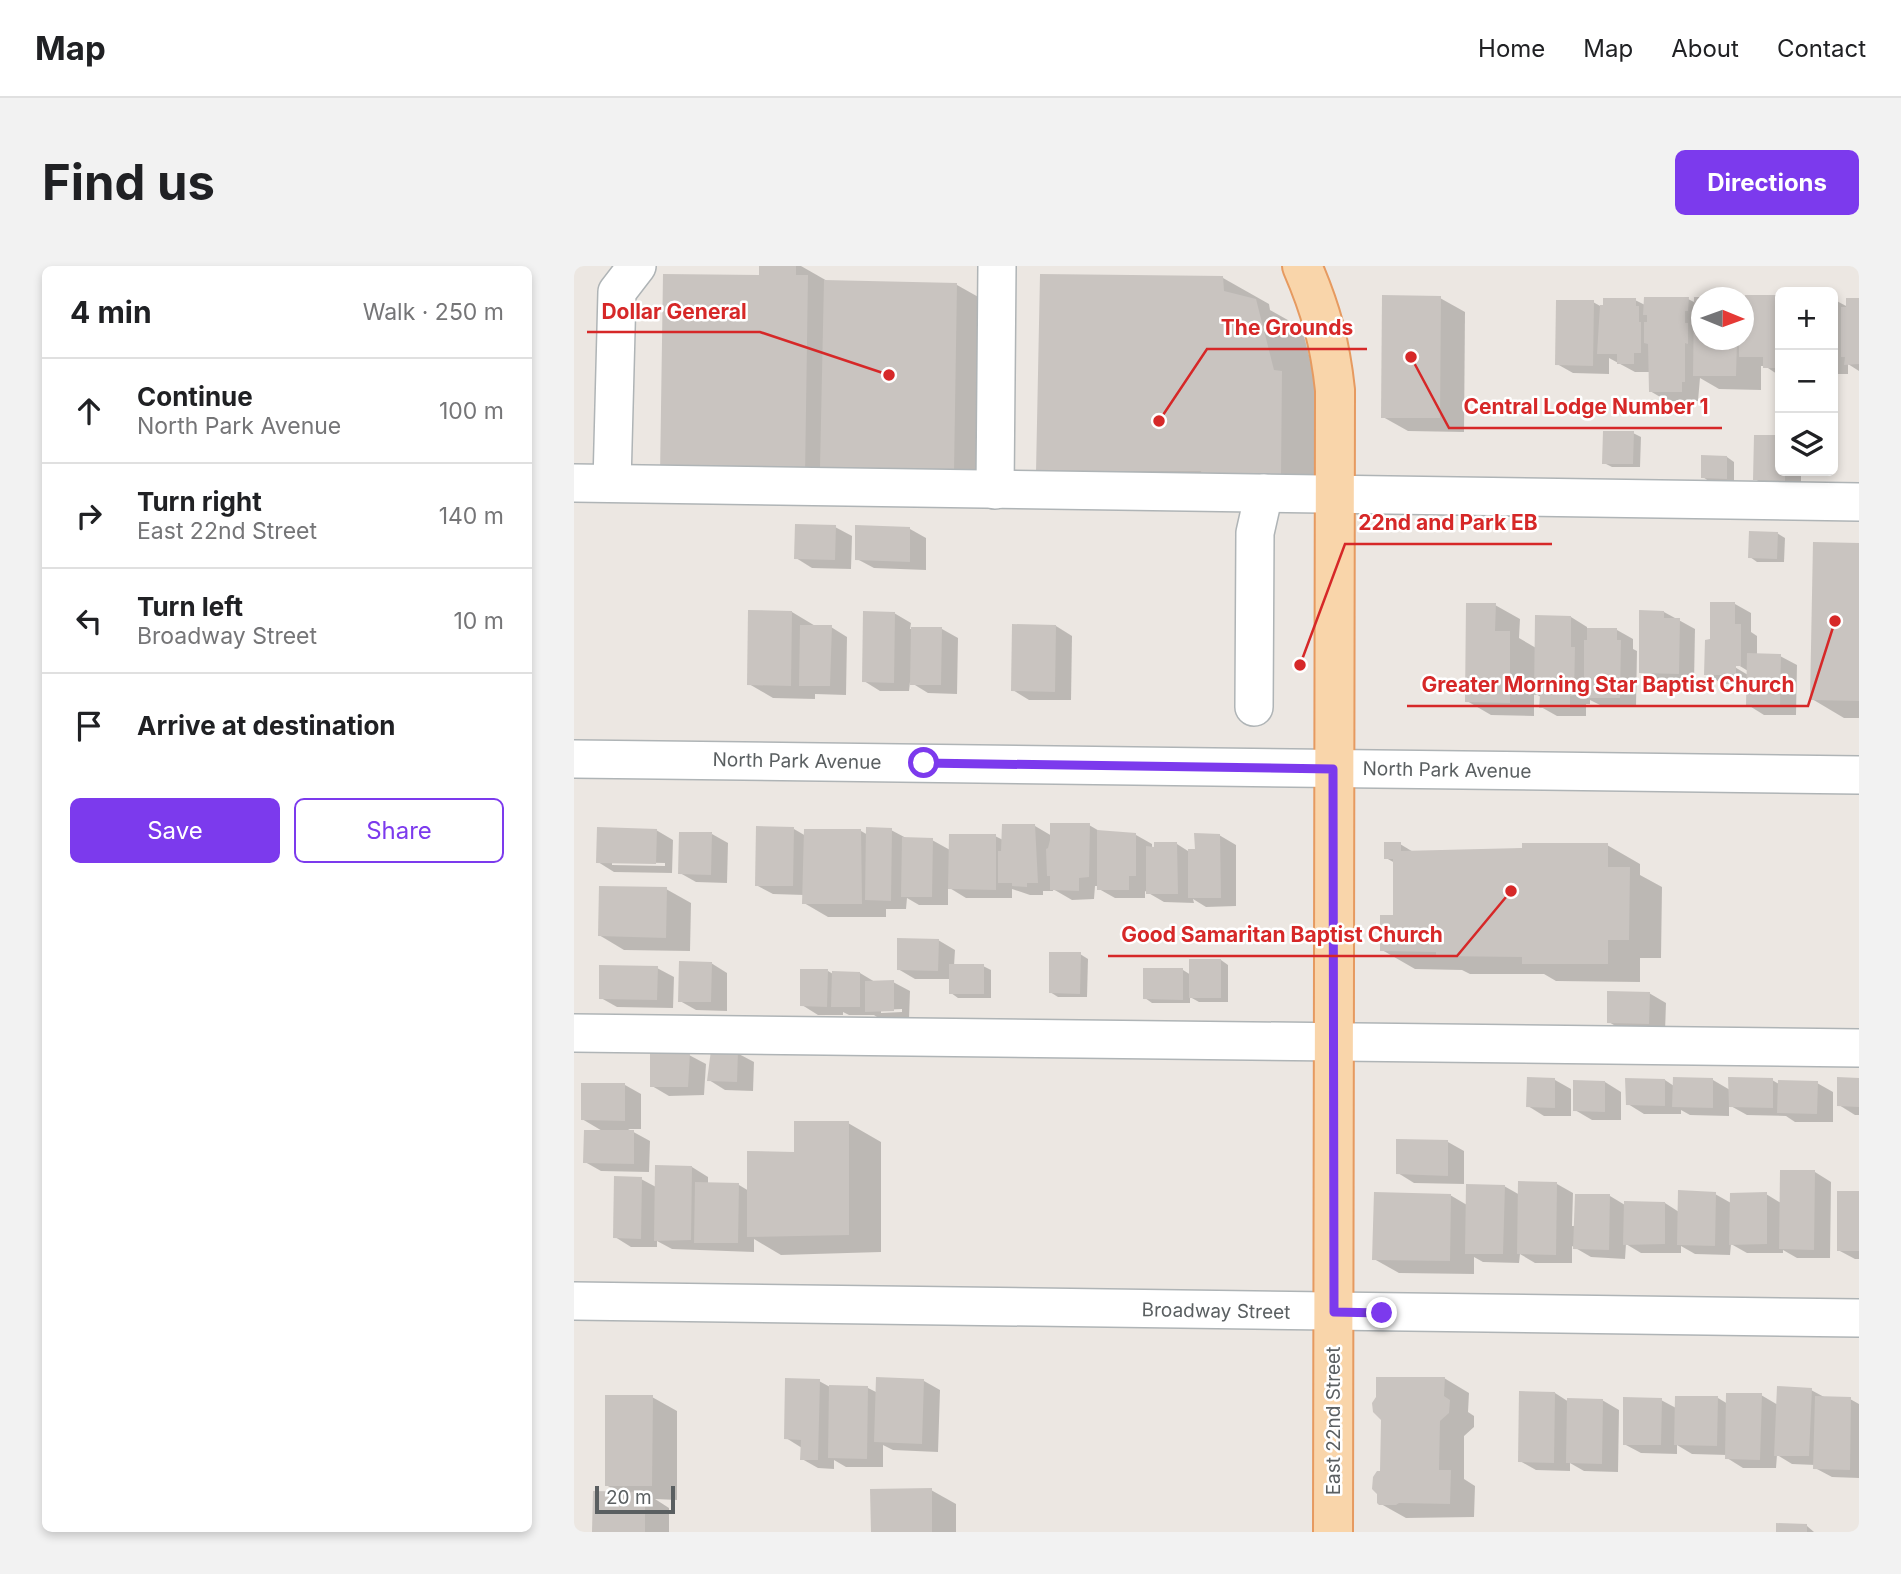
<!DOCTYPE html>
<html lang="en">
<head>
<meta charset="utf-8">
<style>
	:root { --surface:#fff; --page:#f2f2f2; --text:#202124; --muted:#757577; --line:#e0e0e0; --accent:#7c3aed }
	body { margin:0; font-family:Inter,sans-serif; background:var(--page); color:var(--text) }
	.controls { position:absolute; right:21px; top:21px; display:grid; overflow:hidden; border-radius:10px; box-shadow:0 4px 10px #0003 }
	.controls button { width:63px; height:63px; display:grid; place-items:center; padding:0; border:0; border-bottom:2px solid var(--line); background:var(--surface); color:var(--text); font:35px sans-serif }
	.compass { position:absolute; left:1117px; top:21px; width:63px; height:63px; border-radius:50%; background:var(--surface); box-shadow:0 4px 10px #0003; rotate:91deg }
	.scale { position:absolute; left:21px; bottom:18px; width:80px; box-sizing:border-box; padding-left:7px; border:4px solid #5a5f61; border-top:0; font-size:19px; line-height:24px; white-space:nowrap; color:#5a5f61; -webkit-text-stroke:5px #fff; paint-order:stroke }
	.stop { position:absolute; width:21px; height:21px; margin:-16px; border:5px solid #7c3aed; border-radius:50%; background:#fff }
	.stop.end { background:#7c3aed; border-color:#fff; box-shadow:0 2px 7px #0008 }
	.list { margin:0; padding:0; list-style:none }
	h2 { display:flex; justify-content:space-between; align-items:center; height:91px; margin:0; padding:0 28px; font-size:30px }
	h2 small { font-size:23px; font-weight:400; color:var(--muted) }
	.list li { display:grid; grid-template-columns:46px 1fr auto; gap:21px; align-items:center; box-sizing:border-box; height:105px; padding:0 28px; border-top:2px solid var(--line) }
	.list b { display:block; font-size:26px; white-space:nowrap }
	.list p { margin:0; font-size:23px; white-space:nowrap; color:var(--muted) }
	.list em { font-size:23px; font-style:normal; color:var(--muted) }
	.actions { display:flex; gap:14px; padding:21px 28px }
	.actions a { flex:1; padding:16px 0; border:2px solid var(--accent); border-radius:10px; text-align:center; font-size:24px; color:var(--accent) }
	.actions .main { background:var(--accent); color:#fff }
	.icon { flex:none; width:38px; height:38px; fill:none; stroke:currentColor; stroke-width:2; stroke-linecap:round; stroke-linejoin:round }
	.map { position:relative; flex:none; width:1285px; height:1266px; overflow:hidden; border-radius:10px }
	header { display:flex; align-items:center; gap:42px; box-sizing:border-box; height:98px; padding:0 35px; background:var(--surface); border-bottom:2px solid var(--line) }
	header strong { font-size:33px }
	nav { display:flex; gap:38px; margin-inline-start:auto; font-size:24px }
	.intro { display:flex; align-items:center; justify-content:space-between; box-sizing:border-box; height:168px; padding:0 42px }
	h1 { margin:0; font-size:49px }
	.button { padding:18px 32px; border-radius:10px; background:var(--accent); color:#fff; font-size:24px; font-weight:700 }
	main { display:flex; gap:42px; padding:0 42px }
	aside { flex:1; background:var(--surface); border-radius:10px; box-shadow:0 4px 10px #0003 }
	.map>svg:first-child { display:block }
</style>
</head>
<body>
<header>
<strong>Map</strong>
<nav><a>Home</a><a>Map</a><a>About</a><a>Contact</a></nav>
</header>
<div class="intro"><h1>Find us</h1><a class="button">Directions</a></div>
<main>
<aside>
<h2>4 min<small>Walk · 250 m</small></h2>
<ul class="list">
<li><svg class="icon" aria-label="ahead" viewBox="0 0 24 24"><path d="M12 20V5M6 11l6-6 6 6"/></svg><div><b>Continue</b><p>North Park Avenue</p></div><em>100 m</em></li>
<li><svg class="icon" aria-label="right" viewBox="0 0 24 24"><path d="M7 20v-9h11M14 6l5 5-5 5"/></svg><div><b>Turn right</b><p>East 22nd Street</p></div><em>140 m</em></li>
<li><svg class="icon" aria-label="left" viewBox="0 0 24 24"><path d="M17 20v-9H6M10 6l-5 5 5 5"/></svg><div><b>Turn left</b><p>Broadway Street</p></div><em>10 m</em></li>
<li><svg class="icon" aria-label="arrive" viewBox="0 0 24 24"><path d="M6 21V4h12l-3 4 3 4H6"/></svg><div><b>Arrive at destination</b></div></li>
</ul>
<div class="actions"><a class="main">Save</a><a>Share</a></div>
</aside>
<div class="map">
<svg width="1285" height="1266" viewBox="0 0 1285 1266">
	<rect width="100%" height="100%" fill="#ece7e2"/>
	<g fill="#0003" fill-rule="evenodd">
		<polygon points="187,0 227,0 255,16 383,19 415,37 412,223 120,226 187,11"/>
		<polygon points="649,12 695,38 696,44 728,62 745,129 753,237 510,232"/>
		<polygon points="1173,30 1206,31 1206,110 1191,100 1187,100 1187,124 1145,123 1126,112 1124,135 1093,135 1076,125 1076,106 1061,106 1035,92 1035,108 999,107 983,98 1019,36 1028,41 1061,34 1071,39 1114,33 1122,37 1128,74 1170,74 1170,36 1173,37"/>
		<polygon points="866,32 891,46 890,166 834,165 809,151"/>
		<polygon points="1259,33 1274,41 1285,34 1285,105 1274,98 1274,108 1259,108"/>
		<polygon points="1059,167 1067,171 1066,201 1038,201 1030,197"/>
		<polygon points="1182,170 1206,171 1206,205 1227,205 1227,223 1198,223 1181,213"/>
		<polygon points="1153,191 1160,196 1160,216 1136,216 1129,211"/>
		<polygon points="261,261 278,270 277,303 238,302 222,292"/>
		<polygon points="336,263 352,272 352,304 300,302 283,293"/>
		<polygon points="1203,267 1211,272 1210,296 1183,296 1176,291"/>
		<polygon points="1285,278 1285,452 1270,452 1238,433"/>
		<path d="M 1161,338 L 1177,347 L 1177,366 L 1183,370 L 1183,389 L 1206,390 L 1223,399 L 1222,449 L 1190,449 L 1174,439 L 1174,418 L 1149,418 L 1132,408 L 1137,375 ZM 1156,394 L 1174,405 L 1174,409 L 1154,397 Z"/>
		<polygon points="921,339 946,353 945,372 962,382 997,351 1013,361 1013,363 1043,364 1059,373 1059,383 1063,385 1062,441 1028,440 1016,434 1016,438 1012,438 1012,450 983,450 967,441 967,431 960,427 960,450 917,449 893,435"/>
		<polygon points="218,346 243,361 257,361 273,371 272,429 241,428 241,433 199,432 175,418"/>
		<polygon points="1090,346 1121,363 1120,416 1083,416 1067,406"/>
		<polygon points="320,347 337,357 336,363 368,363 384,372 383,428 354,427 336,416 335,425 306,425 290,415"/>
		<polygon points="482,360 498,370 497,434 455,434 439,424"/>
		<polygon points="515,559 527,566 562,569 578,578 578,582 603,578 614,585 622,584 645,569 662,579 662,640 632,641 619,633 620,637 590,636 571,625 571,632 541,632 525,623 525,620 521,620 520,633 498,634 479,623 479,625 469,625 469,629 456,629 438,623 438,632 392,632 374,621 374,639 345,639 333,632 332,643 312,643 312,651 254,651 230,637 230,629 199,628 182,619 220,563 232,570 287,565 294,569 317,564 334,573 358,574 376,584 421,570 429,574 461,560 478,570"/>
		<path d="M 82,564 L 99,574 L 98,607 L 40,606 L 24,596 ZM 38,596 L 91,597 L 91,600 L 38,599 Z"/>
		<polygon points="138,568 154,577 153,617 122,616 106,607"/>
		<polygon points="826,578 841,587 1033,579 1066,598 1066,609 1088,621 1087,692 1066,692 1066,716 982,715 970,708 896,708 888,704 841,703 808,684 821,651 821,597 812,592"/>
		<polygon points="92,623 117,637 116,685 50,684 25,669"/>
		<polygon points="364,674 381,684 380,700 409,700 417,704 417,732 384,732 377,727 377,713 341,713 324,703"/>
		<polygon points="506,688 514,693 513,731 484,731 476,726"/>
		<polygon points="647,694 654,699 654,736 625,736 616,731 616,737 578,737 571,732 609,704 617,709"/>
		<polygon points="137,697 153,707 153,745 122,744 106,735"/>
		<polygon points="83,702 100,711 99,742 43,741 27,732"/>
		<path d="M 254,705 L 259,708 L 286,707 L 301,716 L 319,716 L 336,725 L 335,753 L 309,755 L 300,749 L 275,749 L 269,746 L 269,749 L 244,749 L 228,739 ZM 328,743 L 328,746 L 307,747 L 307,744 Z"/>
		<polygon points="1075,727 1092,737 1091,766 1051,766 1035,756"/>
		<polygon points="163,787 180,796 179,825 151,824 135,814"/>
		<polygon points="115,789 132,798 130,829 95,830 78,820"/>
		<polygon points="981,814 997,823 997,850 970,850 954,840"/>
		<polygon points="1091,814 1100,820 1139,814 1156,824 1198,814 1205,818 1243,817 1259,826 1259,856 1221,856 1212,850 1173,849 1155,839 1155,850 1116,849 1107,844 1107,848 1070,848 1054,838"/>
		<polygon points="1285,814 1285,849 1281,849 1265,839"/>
		<polygon points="1031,816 1047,826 1047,854 1018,854 1001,844"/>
		<polygon points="51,819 67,828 67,863 54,863 76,875 75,906 27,905 11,896 30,866 8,853"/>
		<polygon points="274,857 307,876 307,986 207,989 180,973 180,986 98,983 83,975 83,981 57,981 41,971 67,913 82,921 118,901 134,911 134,918 165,919 175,925 222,887"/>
		<polygon points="874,876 890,885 890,918 840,917 824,907"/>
		<polygon points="1241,906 1257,916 1256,992 1223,992 1209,984 1209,987 1173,987 1157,978 1156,989 1121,988 1107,980 1107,987 1067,987 1052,978 1051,993 1017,991 998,980 998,997 961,997 946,988 945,997 909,996 900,991 900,1008 825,1007 800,993 876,929 893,939 930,920 946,929 983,918 999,927 998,960 1002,960 1003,930 1036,930 1051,939 1091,937 1105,946 1141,928 1157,937 1192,928 1207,937"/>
		<polygon points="1285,927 1285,993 1281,993 1264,984"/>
		<polygon points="870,1112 895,1127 894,1146 900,1150 900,1161 890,1170 890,1213 901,1220 900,1251 832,1252 807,1238 808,1206"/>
		<polygon points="245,1115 256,1121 294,1122 304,1127 350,1115 366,1124 364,1186 319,1184 309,1179 309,1201 272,1201 260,1194 260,1203 244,1202 228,1193 228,1182 212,1172"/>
		<polygon points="1237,1124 1252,1132 1276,1133 1285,1138 1285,1212 1258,1211 1241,1202 1241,1199 1218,1198 1203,1189 1202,1202 1169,1202 1153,1192 1153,1189 1118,1188 1103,1179 1103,1188 1067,1187 1050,1178 1087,1134 1102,1142 1144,1132 1154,1138 1187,1129 1204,1139"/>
		<polygon points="981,1127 995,1136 1028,1134 1045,1144 1044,1206 1010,1205 996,1197 996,1205 962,1204 946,1195"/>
		<polygon points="78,1131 103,1145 103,1234 81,1233 95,1242 95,1266 20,1266 47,1227 32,1219"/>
		<polygon points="357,1224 382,1238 382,1266 298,1266"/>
		<polygon points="1233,1260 1240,1266 1204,1266"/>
	</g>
	<g fill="#c9c4c0">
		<polygon points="185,0 222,0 222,9 234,9 231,211 86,209 89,8 185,9"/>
		<polygon points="466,8 649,10 650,25 682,33 700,104 708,105 707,211 628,210 627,205 541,205 541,209 462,206"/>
		<polygon points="250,14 383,17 380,205 246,201"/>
		<polygon points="808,29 867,30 866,152 807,152"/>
		<polygon points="1171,29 1206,29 1206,102 1189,102 1189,91 1165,91 1165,74 1170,74"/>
		<polygon points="1070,31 1115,31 1114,45 1111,45 1111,57 1114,57 1114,78 1111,77 1111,116 1108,116 1108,126 1075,126 1074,78 1070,77 1070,56 1073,56 1073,49 1069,49"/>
		<polygon points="1120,31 1128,31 1128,74 1163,74 1162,110 1119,110"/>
		<polygon points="1029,32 1062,32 1062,40 1065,40 1065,56 1067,56 1067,87 1060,87 1060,98 1043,98 1043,88 1023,88 1026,39 1029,39"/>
		<polygon points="1272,32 1285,32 1285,98 1270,99 1271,91 1267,91 1267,41 1272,41"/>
		<polygon points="982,34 1020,34 1019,100 981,99"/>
		<polygon points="1029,165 1060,165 1059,198 1028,198"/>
		<polygon points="1180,169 1206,169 1206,205 1211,205 1211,215 1179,214"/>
		<polygon points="1127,189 1153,190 1153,213 1127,212"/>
		<polygon points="221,258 262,259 261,294 220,293"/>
		<polygon points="281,259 336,261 336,296 281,294"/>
		<polygon points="1175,265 1204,266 1203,293 1174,292"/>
		<polygon points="1239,276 1285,277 1285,435 1236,434"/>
		<polygon points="1136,336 1161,336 1161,358 1167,358 1167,400 1162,400 1162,409 1130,409 1131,374 1136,373"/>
		<polygon points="892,337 922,337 921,365 936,365 936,437 891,436"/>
		<polygon points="174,344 218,345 217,420 173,419"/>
		<polygon points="1065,344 1090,345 1090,352 1106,352 1105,408 1065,407"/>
		<polygon points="289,345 321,346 320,417 288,416"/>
		<polygon points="961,349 997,350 997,381 1001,381 1000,429 996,430 996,442 965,442 966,429 960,429"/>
		<polygon points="438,358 482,359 481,426 437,425"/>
		<polygon points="226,359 258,359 256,420 225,420"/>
		<polygon points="337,361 368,361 367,419 336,419"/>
		<polygon points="1013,362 1043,362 1043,374 1047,374 1046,432 1010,432 1010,374 1013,374"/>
		<polygon points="1173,387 1207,388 1206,441 1172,440"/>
		<polygon points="476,557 516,557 515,611 505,612 505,625 476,624 476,610 473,610 472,583 474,582 476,574"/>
		<polygon points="428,558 461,558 464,617 453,617 453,621 438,620 438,617 424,617 424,585 427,585"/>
		<polygon points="182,560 220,561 219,620 181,620"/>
		<polygon points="23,561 83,563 82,598 22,597"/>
		<polygon points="292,561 318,562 317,635 291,634"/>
		<polygon points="230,563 287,563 288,638 228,638"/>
		<polygon points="523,564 562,567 562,610 555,610 555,624 523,624"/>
		<polygon points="105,566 138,566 137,609 104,608"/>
		<polygon points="620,567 646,568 647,632 614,632 614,583 621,583"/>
		<polygon points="375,568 422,568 422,624 374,623"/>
		<polygon points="328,571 359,572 358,631 327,631"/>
		<polygon points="580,576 603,576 604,628 572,628 572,580 580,581"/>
		<polygon points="810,576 827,576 827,585 948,582 948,577 1034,577 1034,601 1056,601 1055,674 1034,674 1034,698 948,698 948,691 862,690 862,686 806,685 806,649 819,649 819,593 810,593"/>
		<polygon points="25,620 93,621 92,672 24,670"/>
		<polygon points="323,672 365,673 364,705 323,704"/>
		<polygon points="475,686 507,686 506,728 475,727"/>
		<rect x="615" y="693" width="32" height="39"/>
		<polygon points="105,695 138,696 137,736 104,736"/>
		<rect x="375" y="698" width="35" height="30"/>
		<polygon points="25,699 84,700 83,734 25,733"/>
		<polygon points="569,702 609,702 609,734 569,733"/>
		<polygon points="226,703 254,703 253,741 226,740"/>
		<polygon points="258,705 286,706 286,741 257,741"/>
		<polygon points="320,714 320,745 291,746 291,715"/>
		<polygon points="1033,725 1076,726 1075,758 1033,757"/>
		<polygon points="137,784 164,785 163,816 133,815"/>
		<polygon points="76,786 116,787 114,821 76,821"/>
		<polygon points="953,811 981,812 981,842 952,841"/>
		<polygon points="1099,811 1139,812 1139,842 1098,841"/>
		<polygon points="1154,811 1199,812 1199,842 1155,841"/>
		<polygon points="1263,811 1285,812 1285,841 1263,840"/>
		<polygon points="1051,812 1091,813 1091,840 1052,839"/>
		<polygon points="999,814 1031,815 1031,846 999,845"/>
		<polygon points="1204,814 1244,815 1243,848 1203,847"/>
		<polygon points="7,817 51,817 51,855 7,854"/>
		<polygon points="220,855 275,855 275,969 173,971 173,885 220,886"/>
		<polygon points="10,864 60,864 60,898 9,897"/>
		<polygon points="822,873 874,874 874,910 822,908"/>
		<polygon points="81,899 118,900 117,974 80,975"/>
		<polygon points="1206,904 1241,904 1240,984 1205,983"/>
		<polygon points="40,910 68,911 67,973 39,972"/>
		<polygon points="944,915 983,916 982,989 943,988"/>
		<polygon points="121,916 165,917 164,977 120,977"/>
		<polygon points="892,918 931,919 929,988 891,988"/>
		<polygon points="1104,924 1142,926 1141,980 1103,979"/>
		<rect x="1263" y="925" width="22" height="60"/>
		<polygon points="800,926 877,928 876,995 798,994"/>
		<polygon points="1193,926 1193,978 1155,979 1156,927"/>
		<polygon points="1001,928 1036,928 1035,984 999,983"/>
		<polygon points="1050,935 1091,936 1091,978 1049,979"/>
		<polygon points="302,1111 350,1113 348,1178 300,1176"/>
		<polygon points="802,1111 871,1111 870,1130 876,1134 875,1147 866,1155 865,1204 877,1204 876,1238 825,1237 822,1239 805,1239 803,1237 803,1228 798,1223 799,1211 803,1205 806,1205 807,1154 799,1146 798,1137 802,1131"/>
		<polygon points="211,1112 246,1113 244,1194 226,1194 227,1174 210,1173"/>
		<polygon points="255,1119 294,1120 293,1193 254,1192"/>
		<polygon points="1203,1120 1238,1122 1235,1190 1200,1190"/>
		<polygon points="945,1125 981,1126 980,1197 944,1196"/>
		<polygon points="1152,1127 1188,1127 1186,1194 1151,1193"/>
		<polygon points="31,1129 79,1129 78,1220 31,1220"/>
		<polygon points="1101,1130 1144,1130 1143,1180 1100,1179"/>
		<polygon points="1241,1130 1277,1131 1276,1204 1239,1203"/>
		<polygon points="1049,1131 1088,1132 1087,1179 1049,1179"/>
		<polygon points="993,1132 1029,1133 1028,1198 992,1197"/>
		<polygon points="358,1222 358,1266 297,1266 296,1223"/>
		<polygon points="19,1225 71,1226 71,1266 18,1266"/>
		<polygon points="1202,1257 1233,1258 1233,1266 1202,1266"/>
	</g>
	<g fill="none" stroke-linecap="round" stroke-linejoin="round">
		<defs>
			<g id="minor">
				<polyline points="0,217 1285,236"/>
				<polyline points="38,217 43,26 63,0"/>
				<polyline points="421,224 423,0"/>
				<polyline points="680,441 681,267 690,227"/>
				<polyline points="0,493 1285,509"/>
				<polyline points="0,767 1285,782"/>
				<polyline points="0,1035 1285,1052"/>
			</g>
			<path id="major" d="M 728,0 C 747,44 756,77 761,124 L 759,1266"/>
		</defs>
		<use href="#minor" stroke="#afb4b6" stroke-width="40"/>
		<use href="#major" stroke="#e69a60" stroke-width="42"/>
		<use href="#minor" stroke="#fff" stroke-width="37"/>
		<use href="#major" stroke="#f9d5aa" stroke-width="38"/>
	</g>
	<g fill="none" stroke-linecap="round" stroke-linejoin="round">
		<polyline stroke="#7c3aed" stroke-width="9" points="350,497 759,503 760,1046 808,1047"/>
	</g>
	<g text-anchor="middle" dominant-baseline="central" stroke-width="5" stroke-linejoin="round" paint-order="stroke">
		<g font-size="19" fill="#5a5f61" stroke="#fff">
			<text transform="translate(223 495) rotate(1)">North Park Avenue</text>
			<text transform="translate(873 504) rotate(1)">North Park Avenue</text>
			<text transform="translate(642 1045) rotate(1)">Broadway Street</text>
			<text transform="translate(759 1155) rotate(-90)">East 22nd Street</text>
		</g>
	</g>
	<path fill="none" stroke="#d62828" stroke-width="2.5" d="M315 109L186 66H13M585 155L633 83H793M837 91L875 162H1148M726 399L771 278H978M1261 355L1234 440H833M937 625L883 690H534"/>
	<g fill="#d62828" stroke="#fff" stroke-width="2.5">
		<circle cx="315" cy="109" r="7"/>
		<circle cx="585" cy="155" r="7"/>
		<circle cx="837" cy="91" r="7"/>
		<circle cx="726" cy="399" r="7"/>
		<circle cx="1261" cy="355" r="7"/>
		<circle cx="937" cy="625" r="7"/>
	</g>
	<g font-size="21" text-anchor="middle" font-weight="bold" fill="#d62828" stroke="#fff" stroke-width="5" stroke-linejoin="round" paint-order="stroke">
		<text x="100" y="53">Dollar General</text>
		<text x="713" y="69">The Grounds</text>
		<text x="1012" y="148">Central Lodge Number 1</text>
		<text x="874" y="264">22nd and Park EB</text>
		<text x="1034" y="426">Greater Morning Star Baptist Church</text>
		<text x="708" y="676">Good Samaritan Baptist Church</text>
	</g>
</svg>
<div class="controls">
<button>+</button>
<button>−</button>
<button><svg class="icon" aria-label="layers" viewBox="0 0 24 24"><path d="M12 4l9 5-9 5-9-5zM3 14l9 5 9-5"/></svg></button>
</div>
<svg class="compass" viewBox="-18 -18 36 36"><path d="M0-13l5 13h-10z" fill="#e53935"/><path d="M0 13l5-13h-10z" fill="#757577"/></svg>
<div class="scale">20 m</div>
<div class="stop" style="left:350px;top:497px"></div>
<div class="stop end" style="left:808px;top:1047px"></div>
</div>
</main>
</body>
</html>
